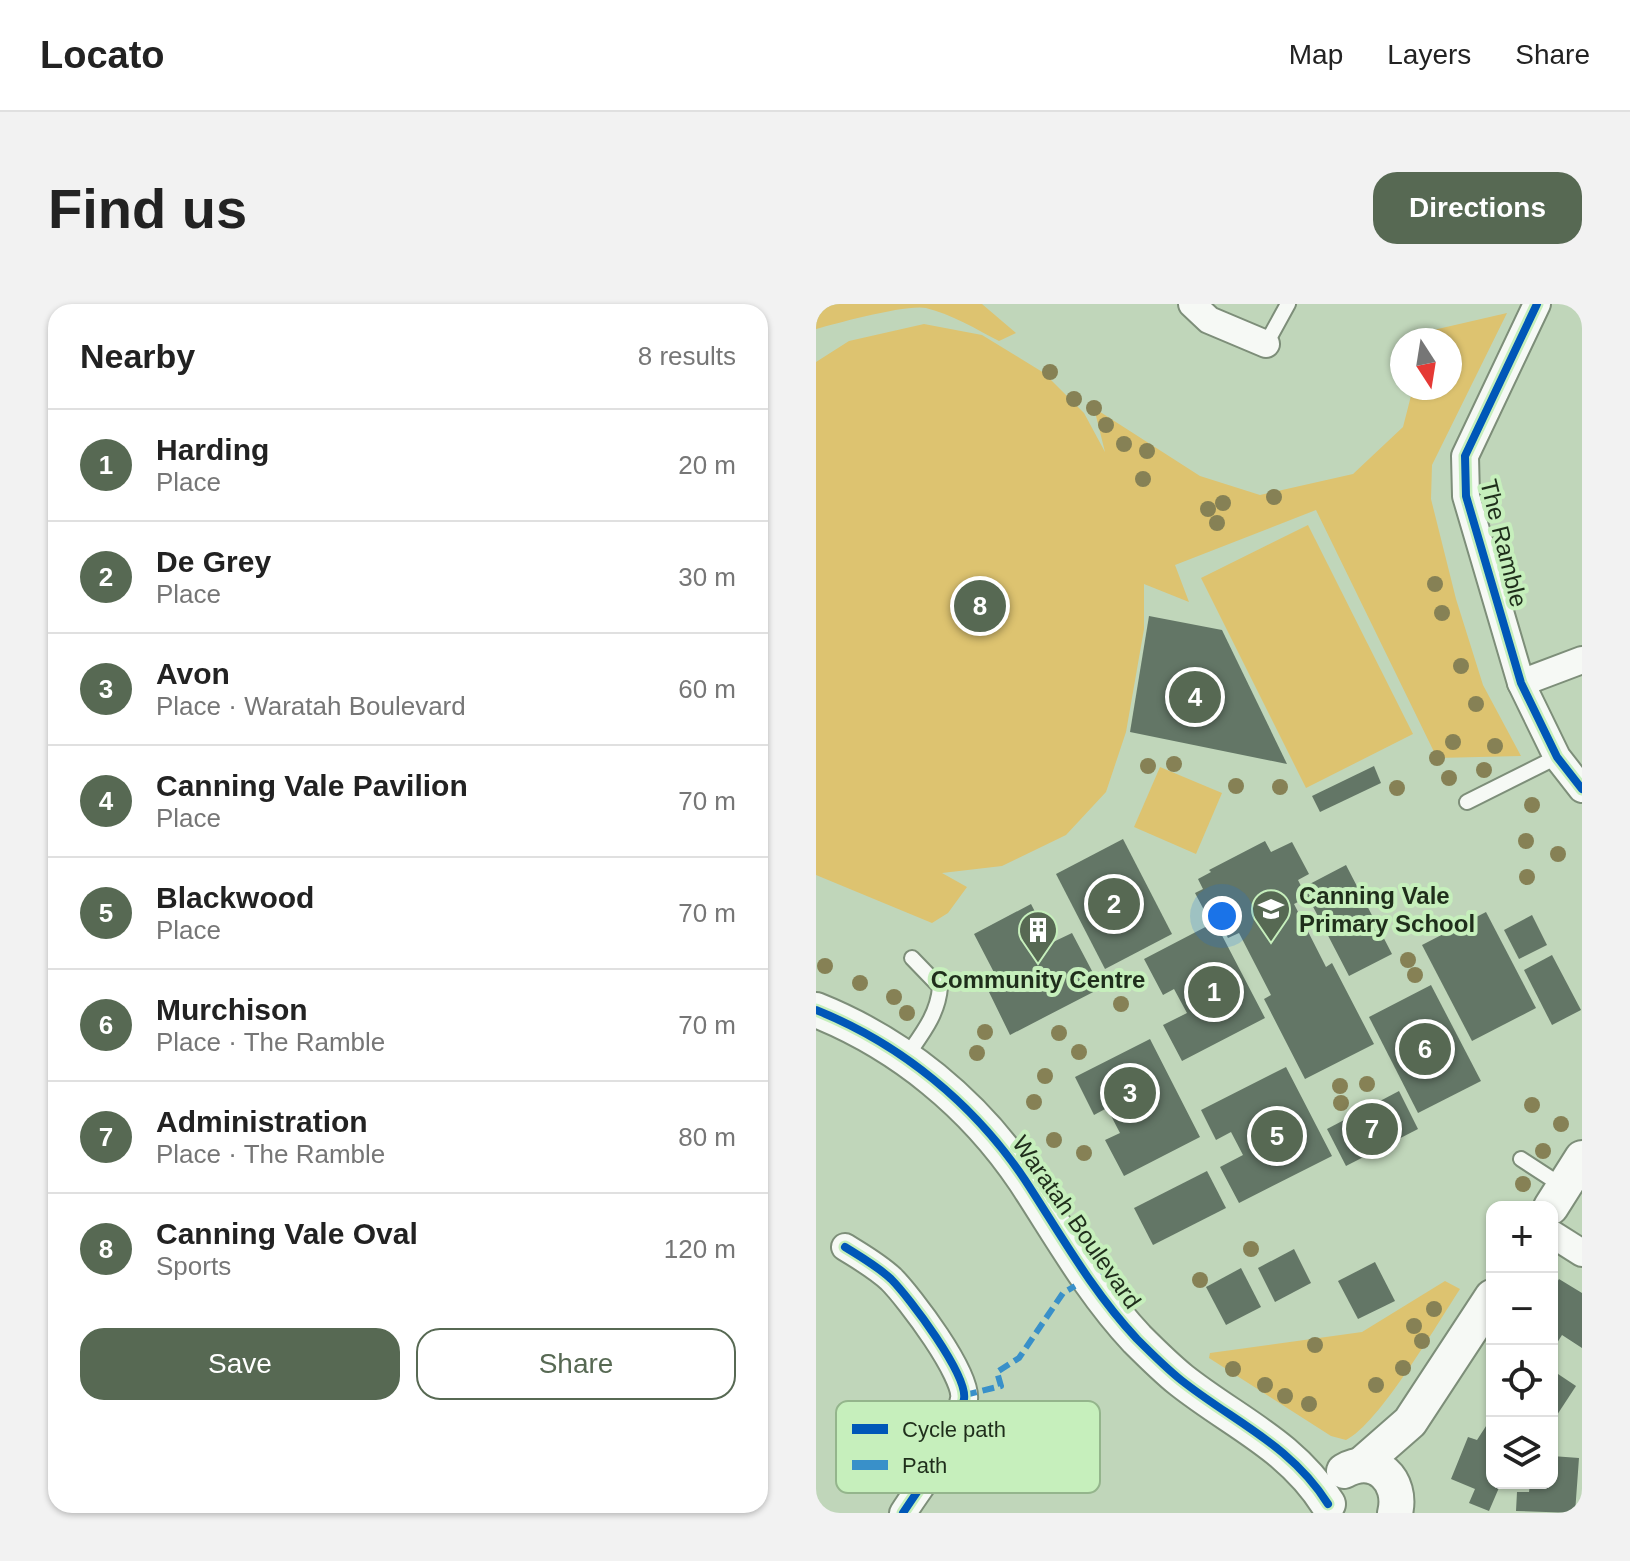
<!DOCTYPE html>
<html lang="en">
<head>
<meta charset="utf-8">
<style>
	:root { --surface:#fff; --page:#f2f2f2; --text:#222; --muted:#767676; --line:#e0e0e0; --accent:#576953 }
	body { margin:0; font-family:Arial,sans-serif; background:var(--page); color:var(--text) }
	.controls { position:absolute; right:24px; bottom:24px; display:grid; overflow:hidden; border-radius:16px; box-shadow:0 2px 6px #0004 }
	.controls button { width:72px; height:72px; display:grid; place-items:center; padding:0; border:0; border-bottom:2px solid var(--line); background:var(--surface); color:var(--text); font:40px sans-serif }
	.compass { position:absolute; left:574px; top:24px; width:72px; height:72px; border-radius:50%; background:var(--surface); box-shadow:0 2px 6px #0004; rotate:168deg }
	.you { position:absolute; left:406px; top:612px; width:28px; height:28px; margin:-20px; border:6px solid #fff; border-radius:50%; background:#1a73e8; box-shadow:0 0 0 12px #1a73e833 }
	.badge { display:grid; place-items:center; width:52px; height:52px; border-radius:50%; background:var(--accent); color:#fff; font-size:26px; font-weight:700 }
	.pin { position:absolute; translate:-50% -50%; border:4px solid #fff; box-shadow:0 2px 8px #0006 }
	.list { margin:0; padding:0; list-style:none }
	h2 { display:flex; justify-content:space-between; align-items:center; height:104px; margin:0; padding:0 32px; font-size:34px }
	h2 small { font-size:26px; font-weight:400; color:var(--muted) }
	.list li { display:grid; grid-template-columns:52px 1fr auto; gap:24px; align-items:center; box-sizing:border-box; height:112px; padding:0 32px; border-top:2px solid var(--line) }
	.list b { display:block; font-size:30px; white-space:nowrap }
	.list p { margin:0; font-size:26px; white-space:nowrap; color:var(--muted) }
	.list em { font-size:26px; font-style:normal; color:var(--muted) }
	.actions { display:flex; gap:16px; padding:24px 32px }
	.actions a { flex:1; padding:18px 0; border:2px solid var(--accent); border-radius:24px; text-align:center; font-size:28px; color:var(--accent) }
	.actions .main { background:var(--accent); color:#fff }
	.icon { flex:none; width:44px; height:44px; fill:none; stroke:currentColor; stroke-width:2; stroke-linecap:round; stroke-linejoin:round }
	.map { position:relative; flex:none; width:766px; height:1209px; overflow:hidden; border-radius:24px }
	header { display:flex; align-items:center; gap:48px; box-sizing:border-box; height:112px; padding:0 40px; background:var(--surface); border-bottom:2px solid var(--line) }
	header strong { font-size:38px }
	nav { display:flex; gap:44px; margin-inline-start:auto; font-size:28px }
	.intro { display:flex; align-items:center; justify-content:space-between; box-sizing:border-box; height:192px; padding:0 48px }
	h1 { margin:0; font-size:56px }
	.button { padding:20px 36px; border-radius:24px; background:var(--accent); color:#fff; font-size:28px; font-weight:700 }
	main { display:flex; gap:48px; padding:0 48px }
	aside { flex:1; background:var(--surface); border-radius:24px; box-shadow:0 2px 6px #0004 }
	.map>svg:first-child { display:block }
</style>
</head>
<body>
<header>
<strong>Locato</strong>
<nav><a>Map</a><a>Layers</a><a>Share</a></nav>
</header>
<div class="intro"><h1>Find us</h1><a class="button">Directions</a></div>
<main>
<aside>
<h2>Nearby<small>8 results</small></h2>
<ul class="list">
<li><span class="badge">1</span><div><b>Harding</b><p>Place</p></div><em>20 m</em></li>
<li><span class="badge">2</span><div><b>De Grey</b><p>Place</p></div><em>30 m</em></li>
<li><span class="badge">3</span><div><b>Avon</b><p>Place · Waratah Boulevard</p></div><em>60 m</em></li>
<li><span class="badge">4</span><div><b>Canning Vale Pavilion</b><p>Place</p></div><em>70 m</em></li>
<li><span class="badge">5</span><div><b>Blackwood</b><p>Place</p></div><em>70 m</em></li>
<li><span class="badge">6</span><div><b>Murchison</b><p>Place · The Ramble</p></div><em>70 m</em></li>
<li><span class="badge">7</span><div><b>Administration</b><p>Place · The Ramble</p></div><em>80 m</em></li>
<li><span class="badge">8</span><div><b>Canning Vale Oval</b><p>Sports</p></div><em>120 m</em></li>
</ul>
<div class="actions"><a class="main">Save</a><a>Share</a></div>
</aside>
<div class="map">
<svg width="766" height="1209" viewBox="0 0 766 1209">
	<rect width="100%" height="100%" fill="#c0d6ba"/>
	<g fill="#ddc370">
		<path d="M 0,0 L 166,0 L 200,29 L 183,37 C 160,25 135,10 110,4 C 91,0 21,19 0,25 Z"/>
		<polygon points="691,9 616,161 615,195 640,295 667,381 705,452 621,454 500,206 359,261 373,298 328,280 328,325 310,428 290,488 250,531 186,562 126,569 151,583 132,609 116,619 0,571 0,58 33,37 108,20 166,31 228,69 268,109 289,148 278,104 384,172 444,191 537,170 587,123 597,84 634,84 634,36 610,36 613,27"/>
		<polygon points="492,221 597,430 490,484 385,274"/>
		<polygon points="344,463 406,489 380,550 318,523"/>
		<path d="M 629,977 L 644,985 C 621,1020 563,1120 530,1136 L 515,1132 L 393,1054 L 394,1049 L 546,1028 Z"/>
	</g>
	<g fill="#637666">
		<polygon points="333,312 406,326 471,460 314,428"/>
		<polygon points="558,462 565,479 504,508 496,492"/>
		<polygon points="307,535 356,630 289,665 240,570"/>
		<polygon points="449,537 455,548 476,538 493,570 482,576 486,584 530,561 576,650 533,672 492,593 478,600 510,663 516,659 558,740 489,775 448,695 455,691 423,629 412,634 395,602 388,606 379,589 387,585 382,575 395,568 393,566"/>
		<polygon points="215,600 235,639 256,629 285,684 194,731 172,686 184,680 158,630"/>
		<polygon points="670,608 720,704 656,737 606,641"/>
		<polygon points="716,611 731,641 703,655 688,626"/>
		<polygon points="399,618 449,714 366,757 347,721 371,709 358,685 347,691 328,655"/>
		<polygon points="736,651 765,706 736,721 708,666"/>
		<polygon points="615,681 665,777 602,809 553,713"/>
		<polygon points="334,735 384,833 308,872 289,836 304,829 291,804 278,811 259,773"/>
		<polygon points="470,763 516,852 423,899 404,863 427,851 415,828 400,836 385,806"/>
		<polygon points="583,787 602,825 530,862 511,825"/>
		<polygon points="391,867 410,904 337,941 318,904"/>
		<polygon points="478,945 495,979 459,998 442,964"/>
		<polygon points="559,958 579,997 542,1015 522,977"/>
		<polygon points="425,964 445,1003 410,1021 390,983"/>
		<polygon points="743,975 766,989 766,1044 746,1031 736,1047 736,986"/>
		<polygon points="736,1066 760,1082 741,1111 736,1108"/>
		<polygon points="672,1119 676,1121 676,1179 685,1179 673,1207 653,1199 659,1185 635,1175 652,1133 661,1136"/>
		<polygon points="736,1152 763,1154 759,1209 700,1207 701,1188 713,1188 714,1179 736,1179"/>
	</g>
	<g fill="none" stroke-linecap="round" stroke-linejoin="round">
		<defs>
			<g id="service">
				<polyline points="450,40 472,0"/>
				<polyline points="651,498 741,453"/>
				<path d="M 90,753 C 105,731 122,711 124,683 L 96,654"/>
				<polyline points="705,855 748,883"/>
			</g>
			<g id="minor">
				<polyline points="376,0 393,16 450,40"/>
				<polyline points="721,0 649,152 650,192 705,379 741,453 766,485"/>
				<polyline points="705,379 766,356"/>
				<polyline points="736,930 766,949"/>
				<path d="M 29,943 C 45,953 61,962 75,975 C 93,993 152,1071 148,1095 C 141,1138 110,1173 87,1209"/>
			</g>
			<g id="tertiary">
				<path d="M 0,706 C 85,740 158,800 209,876 C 245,931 276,987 321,1035 C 335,1049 350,1064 365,1076 C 418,1118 475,1141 512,1200"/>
				<polyline points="735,903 766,854"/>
				<polyline points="546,1160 594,1118 676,993"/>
				<path d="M 528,1167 C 560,1149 587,1177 579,1209"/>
			</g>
		</defs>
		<use href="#service" stroke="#7d8e79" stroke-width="18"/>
		<use href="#minor" stroke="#7d8e79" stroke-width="30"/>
		<use href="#tertiary" stroke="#7d8e79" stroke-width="38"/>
		<use href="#service" stroke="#f6f9f5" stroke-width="14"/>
		<use href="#minor" stroke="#f6f9f5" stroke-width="26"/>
		<use href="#tertiary" stroke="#f6f9f5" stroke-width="34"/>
		<g stroke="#3990c9" stroke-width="6" stroke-dasharray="12 6" stroke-linecap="butt">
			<polyline points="284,969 297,962"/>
			<polyline points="149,1091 185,1082 181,1068 203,1054 247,989 259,982"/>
		</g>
		<defs>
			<g id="cycleway">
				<polyline points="721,0 649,152 650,192 705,379 741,453 766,485"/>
				<path d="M 0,706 C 85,740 158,800 209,876 C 245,931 276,987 321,1035 C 335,1049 350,1064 365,1076 C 418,1118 475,1141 512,1200"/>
				<path d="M 29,943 C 45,953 61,962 75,975 C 93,993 152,1071 148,1095 C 141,1138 110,1173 87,1209"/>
			</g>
		</defs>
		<use href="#cycleway" stroke="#c6efbc" stroke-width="13"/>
		<use href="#cycleway" stroke="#0057b8" stroke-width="8"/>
	</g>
	<g fill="#868155">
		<circle cx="234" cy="68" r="8"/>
		<circle cx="258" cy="95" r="8"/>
		<circle cx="278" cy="104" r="8"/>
		<circle cx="290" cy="121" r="8"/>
		<circle cx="308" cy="140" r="8"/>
		<circle cx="331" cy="147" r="8"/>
		<circle cx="327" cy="175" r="8"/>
		<circle cx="458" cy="193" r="8"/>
		<circle cx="407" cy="199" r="8"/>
		<circle cx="392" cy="205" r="8"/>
		<circle cx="401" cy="219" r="8"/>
		<circle cx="619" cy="280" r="8"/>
		<circle cx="626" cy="309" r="8"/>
		<circle cx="645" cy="362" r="8"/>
		<circle cx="660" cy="400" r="8"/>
		<circle cx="637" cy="438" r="8"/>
		<circle cx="679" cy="442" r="8"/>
		<circle cx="621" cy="454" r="8"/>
		<circle cx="358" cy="460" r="8"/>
		<circle cx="332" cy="462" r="8"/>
		<circle cx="668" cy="466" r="8"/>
		<circle cx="633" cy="474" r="8"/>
		<circle cx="420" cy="482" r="8"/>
		<circle cx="464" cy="483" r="8"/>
		<circle cx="581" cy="484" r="8"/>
		<circle cx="716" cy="501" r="8"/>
		<circle cx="710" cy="537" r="8"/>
		<circle cx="742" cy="550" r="8"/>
		<circle cx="711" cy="573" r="8"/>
		<circle cx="592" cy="656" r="8"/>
		<circle cx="9" cy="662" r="8"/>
		<circle cx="599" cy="671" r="8"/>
		<circle cx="44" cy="679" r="8"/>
		<circle cx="78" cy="693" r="8"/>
		<circle cx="305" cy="700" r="8"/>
		<circle cx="91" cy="709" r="8"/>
		<circle cx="169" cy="728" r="8"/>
		<circle cx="243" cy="729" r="8"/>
		<circle cx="263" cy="748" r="8"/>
		<circle cx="161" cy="749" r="8"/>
		<circle cx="229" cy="772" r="8"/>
		<circle cx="551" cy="780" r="8"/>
		<circle cx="524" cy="782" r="8"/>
		<circle cx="218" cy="798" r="8"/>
		<circle cx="525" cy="799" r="8"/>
		<circle cx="716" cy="801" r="8"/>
		<circle cx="745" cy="820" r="8"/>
		<circle cx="238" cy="836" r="8"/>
		<circle cx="727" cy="847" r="8"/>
		<circle cx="268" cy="849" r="8"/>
		<circle cx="707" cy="880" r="8"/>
		<circle cx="435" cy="945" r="8"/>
		<circle cx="384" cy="976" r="8"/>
		<circle cx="618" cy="1005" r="8"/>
		<circle cx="598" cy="1022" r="8"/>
		<circle cx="606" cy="1037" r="8"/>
		<circle cx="499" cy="1041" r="8"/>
		<circle cx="587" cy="1064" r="8"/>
		<circle cx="417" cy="1065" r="8"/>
		<circle cx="449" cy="1081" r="8"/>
		<circle cx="560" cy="1081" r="8"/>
		<circle cx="469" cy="1092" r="8"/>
		<circle cx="493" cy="1100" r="8"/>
	</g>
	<defs>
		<symbol id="school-pin" viewBox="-11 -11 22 30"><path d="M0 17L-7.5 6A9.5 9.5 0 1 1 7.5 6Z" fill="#576953" stroke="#c6efbc"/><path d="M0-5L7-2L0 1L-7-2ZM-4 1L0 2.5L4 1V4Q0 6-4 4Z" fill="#fff"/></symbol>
		<symbol id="building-pin" viewBox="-11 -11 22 30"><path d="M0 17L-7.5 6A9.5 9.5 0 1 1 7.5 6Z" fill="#576953" stroke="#c6efbc"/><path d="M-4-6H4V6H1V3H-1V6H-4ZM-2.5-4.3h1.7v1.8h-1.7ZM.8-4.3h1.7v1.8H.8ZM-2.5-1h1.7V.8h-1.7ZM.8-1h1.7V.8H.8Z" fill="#fff"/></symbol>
	</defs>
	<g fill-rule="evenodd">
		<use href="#school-pin" x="433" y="583" width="44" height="60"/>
		<use href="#building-pin" x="200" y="604" width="44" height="60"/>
	</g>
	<g text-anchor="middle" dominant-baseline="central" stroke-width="8" stroke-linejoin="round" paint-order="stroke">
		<g font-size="24" fill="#1f2e1b" stroke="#c6efbc">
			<text transform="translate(688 239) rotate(76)">The Ramble</text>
			<text transform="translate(261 918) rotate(55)">Waratah Boulevard</text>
		</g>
		<g font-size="24" font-weight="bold" fill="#1f2e1b" stroke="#c6efbc" text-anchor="start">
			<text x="483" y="591">Canning Vale<tspan x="483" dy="28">Primary School</tspan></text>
			<text x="222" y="675" text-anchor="middle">Community Centre</text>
		</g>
	</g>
	<rect x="20" y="1097" width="264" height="92" rx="12" fill="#c6efbc" stroke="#94b58c" stroke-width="2"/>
	<rect x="36" y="1120" width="36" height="10" fill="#0057b8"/>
	<rect x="36" y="1156" width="36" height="10" fill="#3990c9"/>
	<g font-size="22" fill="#1f2e1b">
		<text x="86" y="1133">Cycle path</text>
		<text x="86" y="1169">Path</text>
	</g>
</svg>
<div class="controls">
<button>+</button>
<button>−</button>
<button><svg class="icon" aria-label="locate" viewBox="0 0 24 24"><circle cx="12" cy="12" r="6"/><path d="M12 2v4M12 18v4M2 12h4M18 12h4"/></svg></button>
<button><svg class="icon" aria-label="layers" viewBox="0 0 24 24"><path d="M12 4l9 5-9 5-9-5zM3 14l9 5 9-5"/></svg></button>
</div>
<svg class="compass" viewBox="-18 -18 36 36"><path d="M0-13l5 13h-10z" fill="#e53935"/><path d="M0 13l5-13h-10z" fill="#767676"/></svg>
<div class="you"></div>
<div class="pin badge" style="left:398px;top:688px">1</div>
<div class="pin badge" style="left:298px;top:600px">2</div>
<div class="pin badge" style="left:314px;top:789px">3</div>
<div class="pin badge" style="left:379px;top:393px">4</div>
<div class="pin badge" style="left:461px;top:832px">5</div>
<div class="pin badge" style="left:609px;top:745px">6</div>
<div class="pin badge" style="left:556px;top:825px">7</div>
<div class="pin badge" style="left:164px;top:302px">8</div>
</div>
</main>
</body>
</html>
